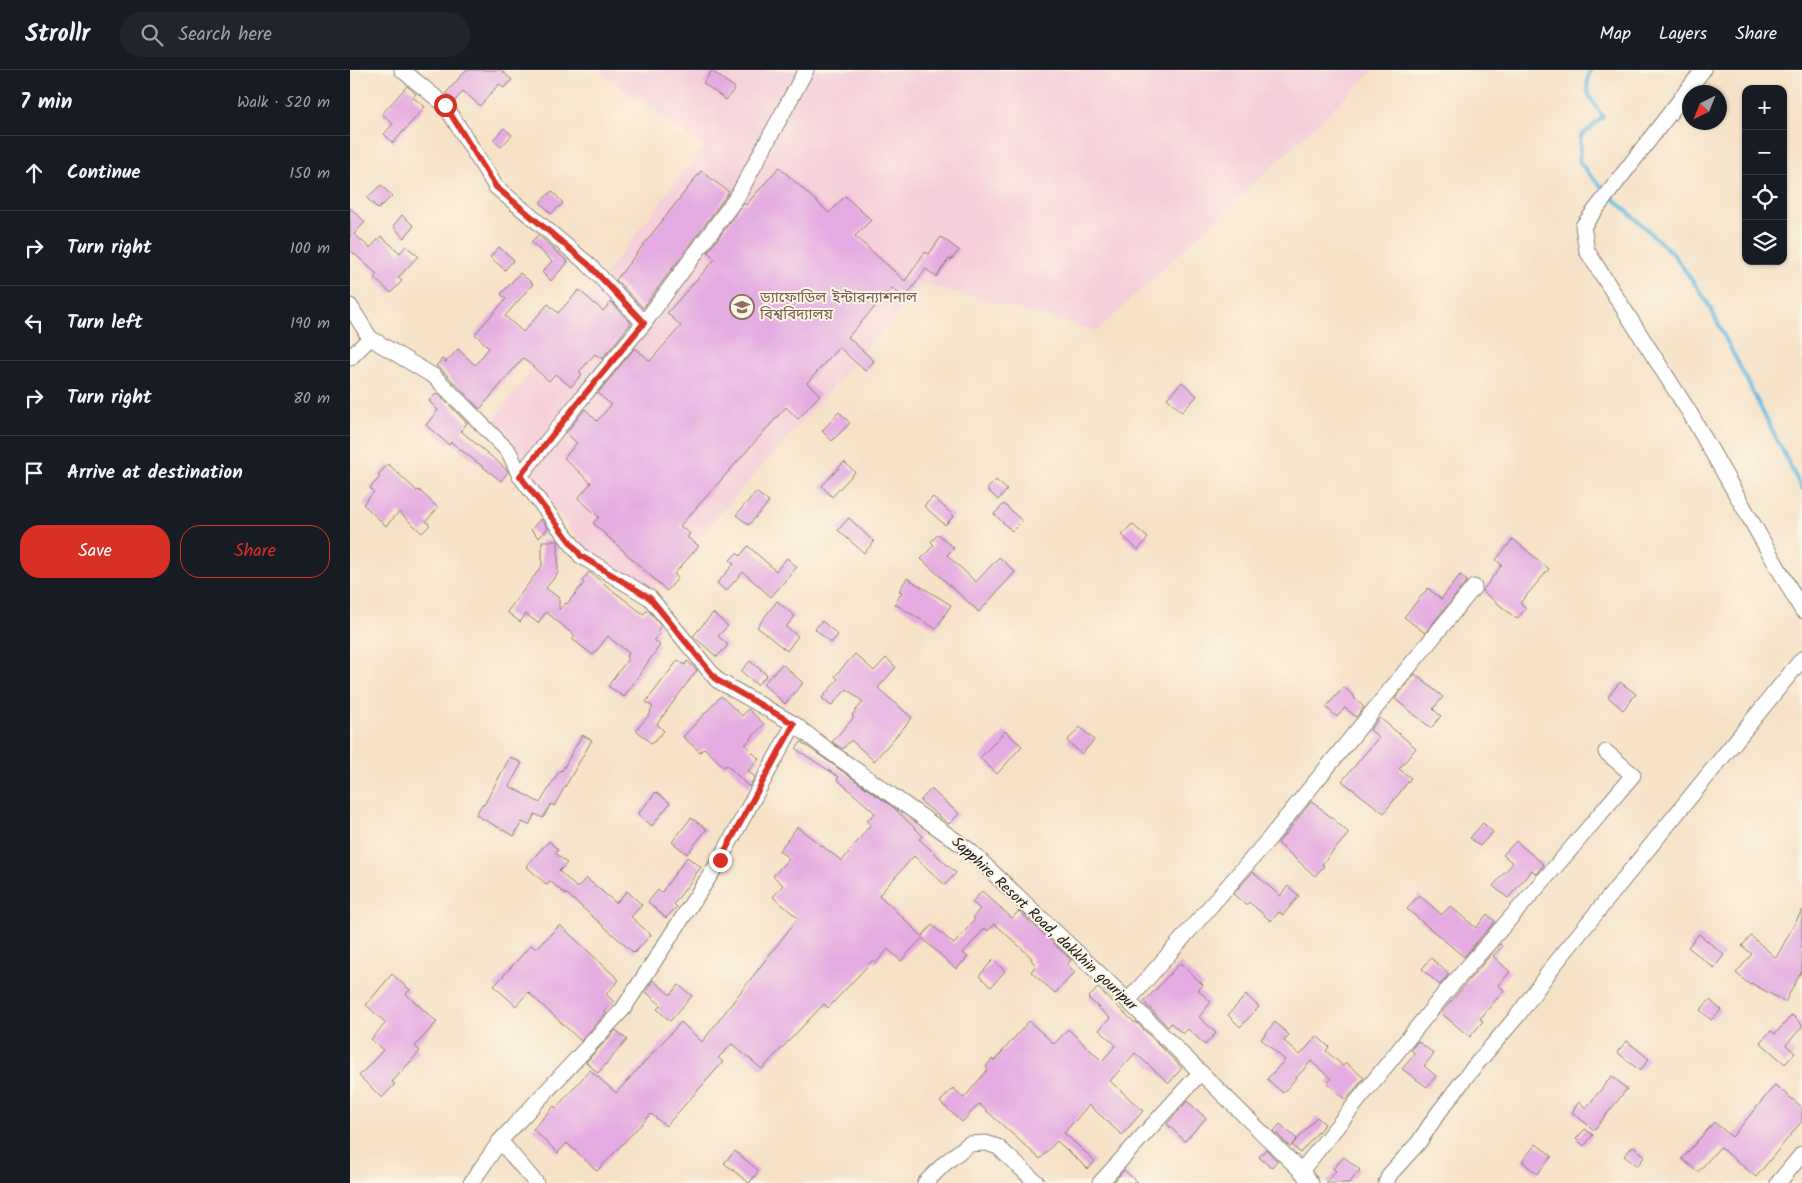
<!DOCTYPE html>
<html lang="en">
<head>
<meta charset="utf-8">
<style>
	:root { --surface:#171b24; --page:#20242c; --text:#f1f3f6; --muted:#9ea1a6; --line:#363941; --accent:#d93025 }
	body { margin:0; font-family:Kalam,"Noto Sans Bengali",sans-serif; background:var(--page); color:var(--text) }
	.controls { position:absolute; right:15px; top:15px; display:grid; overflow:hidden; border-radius:10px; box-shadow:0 1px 4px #0004 }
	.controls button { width:45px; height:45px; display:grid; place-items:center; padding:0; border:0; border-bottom:1px solid var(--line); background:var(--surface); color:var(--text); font:25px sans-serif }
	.compass { position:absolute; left:1332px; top:15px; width:45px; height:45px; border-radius:50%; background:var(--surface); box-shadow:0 1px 4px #0004; rotate:223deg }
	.stop { position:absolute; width:15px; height:15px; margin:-11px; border:4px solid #d93025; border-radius:50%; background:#fff }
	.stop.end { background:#d93025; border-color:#fff; box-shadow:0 1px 5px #0008 }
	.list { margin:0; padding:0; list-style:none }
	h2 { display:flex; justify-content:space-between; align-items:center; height:65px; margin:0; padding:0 20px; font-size:21px }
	h2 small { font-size:16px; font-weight:400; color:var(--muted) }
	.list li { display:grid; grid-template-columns:32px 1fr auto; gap:15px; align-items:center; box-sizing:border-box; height:75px; padding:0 20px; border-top:1px solid var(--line) }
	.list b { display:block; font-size:19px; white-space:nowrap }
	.list em { font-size:16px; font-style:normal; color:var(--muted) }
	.actions { display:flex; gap:10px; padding:15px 20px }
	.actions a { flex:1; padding:11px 0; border:1px solid var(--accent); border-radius:20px; text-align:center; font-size:18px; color:var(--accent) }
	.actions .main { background:var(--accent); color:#fff }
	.icon { flex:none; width:28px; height:28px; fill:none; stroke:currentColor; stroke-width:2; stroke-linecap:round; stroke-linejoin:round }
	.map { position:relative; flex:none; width:1452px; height:1113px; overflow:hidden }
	header { display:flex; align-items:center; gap:30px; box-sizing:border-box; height:70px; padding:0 25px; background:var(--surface); border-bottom:1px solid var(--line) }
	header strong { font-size:24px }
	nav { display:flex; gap:28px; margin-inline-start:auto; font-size:18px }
	.search { width:350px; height:45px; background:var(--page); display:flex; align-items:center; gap:12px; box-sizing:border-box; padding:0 18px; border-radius:28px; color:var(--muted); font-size:19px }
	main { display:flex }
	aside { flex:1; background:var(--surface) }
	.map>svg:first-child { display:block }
</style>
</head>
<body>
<header>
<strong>Strollr</strong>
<div class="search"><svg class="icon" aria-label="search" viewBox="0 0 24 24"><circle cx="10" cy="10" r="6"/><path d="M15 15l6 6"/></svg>Search here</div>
<nav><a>Map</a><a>Layers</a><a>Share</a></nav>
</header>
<main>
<aside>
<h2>7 min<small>Walk · 520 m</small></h2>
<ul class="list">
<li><svg class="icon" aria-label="ahead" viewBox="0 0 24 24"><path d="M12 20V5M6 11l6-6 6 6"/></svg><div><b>Continue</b></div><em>150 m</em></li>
<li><svg class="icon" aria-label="right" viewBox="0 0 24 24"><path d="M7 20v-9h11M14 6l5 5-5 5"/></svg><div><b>Turn right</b></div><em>100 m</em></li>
<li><svg class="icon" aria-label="left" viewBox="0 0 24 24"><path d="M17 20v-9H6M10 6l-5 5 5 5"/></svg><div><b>Turn left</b></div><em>190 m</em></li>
<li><svg class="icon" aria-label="right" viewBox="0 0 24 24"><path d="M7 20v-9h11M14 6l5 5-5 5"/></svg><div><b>Turn right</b></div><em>80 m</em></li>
<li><svg class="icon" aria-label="arrive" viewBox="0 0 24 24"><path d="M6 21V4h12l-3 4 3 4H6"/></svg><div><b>Arrive at destination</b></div></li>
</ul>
<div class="actions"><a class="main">Save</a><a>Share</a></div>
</aside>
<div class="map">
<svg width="1452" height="1113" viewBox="0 0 1452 1113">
	<rect width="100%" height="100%" fill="#fcf5e5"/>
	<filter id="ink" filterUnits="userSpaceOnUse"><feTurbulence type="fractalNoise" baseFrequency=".02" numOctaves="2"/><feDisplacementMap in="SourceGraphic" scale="10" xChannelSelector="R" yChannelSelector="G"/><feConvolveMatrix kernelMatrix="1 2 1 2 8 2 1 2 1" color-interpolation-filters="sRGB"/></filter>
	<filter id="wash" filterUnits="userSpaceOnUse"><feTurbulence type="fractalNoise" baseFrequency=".0096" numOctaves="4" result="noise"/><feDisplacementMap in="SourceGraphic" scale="20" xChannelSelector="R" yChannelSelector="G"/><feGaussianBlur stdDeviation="1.12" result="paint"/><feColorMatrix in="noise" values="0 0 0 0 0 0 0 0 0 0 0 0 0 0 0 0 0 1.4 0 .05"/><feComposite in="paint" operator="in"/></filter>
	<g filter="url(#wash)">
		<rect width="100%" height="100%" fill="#f6e2c7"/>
		<polygon fill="#f5cfda" points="247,0 1024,0 747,261 574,214 302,520 237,481 142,352 353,77"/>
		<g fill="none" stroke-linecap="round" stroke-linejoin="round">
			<g stroke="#62b8df" stroke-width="4">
				<path d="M 1240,0 C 1233,26 1241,27 1253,47 L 1231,66 L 1229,91 L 1240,105 L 1255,120"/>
				<polyline points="1260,125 1324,185 1356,230 1452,419"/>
			</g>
		</g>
		<g id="blocks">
			<g fill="#e4ace2">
				<polygon points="116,0 151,0 162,10 154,18 149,14 130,36 113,21 105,31 96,23"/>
				<polygon points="362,1 385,18 376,30 353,13"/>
				<polygon points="57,16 66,24 63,27 75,37 43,73 34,64 43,54 32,44"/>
				<polygon points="154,58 162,65 151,77 143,70"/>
				<polygon points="429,97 479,143 495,126 521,150 505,166 555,211 575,182 579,184 591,167 609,180 601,190 599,189 586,207 576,199 555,228 542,218 498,267 524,291 515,301 489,277 457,313 470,325 448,349 436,337 330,456 340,464 337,467 349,476 324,504 328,508 317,521 243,453 249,447 228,428 241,413 214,388 227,373 216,363 235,339 247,351 261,335 248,323 285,278 300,291 331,256 317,243 365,189 358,182 394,133 396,135"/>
				<polygon points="351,101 379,122 293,238 266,210"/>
				<polygon points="31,115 42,126 28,139 17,128"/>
				<polygon points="202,121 213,133 201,144 190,132"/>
				<polygon points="0,138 15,152 4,164 20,178 31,166 50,183 56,176 68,186 48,208 52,211 41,223 24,208 27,204 0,180"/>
				<polygon points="52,145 64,156 54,168 43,156"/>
				<polygon points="188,165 218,192 201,211 192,202 202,191 181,172"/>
				<polygon points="149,177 164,190 155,200 140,187"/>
				<polygon points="170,203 183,214 155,246 173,262 198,234 208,243 229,220 253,241 261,232 281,253 252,289 245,284 229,302 232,304 221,317 205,304 199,311 173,288 130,339 92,300 86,296 92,289 96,292 108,279 125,295 139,278 125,264 156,229 151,224"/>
				<polygon points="832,312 847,326 832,342 817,328"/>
				<polygon points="87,323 117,353 111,361 156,399 158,402 151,411 101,372 99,375 76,355 88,340 79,331"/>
				<polygon points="489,342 500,353 482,371 472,361"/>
				<polygon points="494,392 505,402 482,427 472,416"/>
				<polygon points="38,394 67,421 69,420 88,438 76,451 80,455 72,463 49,442 36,456 13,434 24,422 20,418 30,407 28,405"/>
				<polygon points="646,410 657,420 648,430 637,419"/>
				<polygon points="406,422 419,432 399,455 386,445"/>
				<polygon points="583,427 604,446 595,455 574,436"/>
				<polygon points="654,434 672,451 662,461 644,444"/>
				<polygon points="499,448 524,472 514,483 488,460"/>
				<polygon points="190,449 198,458 189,468 181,460"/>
				<polygon points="782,454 798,468 788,480 772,465"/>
				<polygon points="588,464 604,478 597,485 626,512 649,487 665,502 629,542 571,489 584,475 581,472"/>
				<polygon points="1163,469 1199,499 1170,533 1176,538 1167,549 1132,521 1152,495 1146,490"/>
				<polygon points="192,471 208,471 208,503 196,518 209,528 209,540 215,533 217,534 234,513 232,511 239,502 293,544 298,540 311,556 307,561 310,563 304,570 310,575 274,627 258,616 278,589 276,588 279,583 261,569 258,566 243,585 222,569 225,566 196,542 188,553 176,544 170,552 157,542 192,496"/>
				<polygon points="398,476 426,501 437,488 447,497 421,527 393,502 376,521 367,513 384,494 380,490 387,483 390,486"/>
				<polygon points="1110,505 1117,511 1075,563 1054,547 1078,518 1091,529"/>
				<polygon points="557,508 601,535 586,559 545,534 552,522 549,521"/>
				<polygon points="427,531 445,546 436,557 448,566 437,581 407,557"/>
				<polygon points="363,543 378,556 368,566 378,575 367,587 343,566"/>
				<polygon points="472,551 488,565 481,573 465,559"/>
				<polygon points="505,584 524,601 536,588 546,597 528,618 562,648 524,691 501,670 493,679 482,672 504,647 502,645 513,632 497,619 481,636 472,628 488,609 485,606"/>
				<polygon points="328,590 335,595 337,591 347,600 307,654 314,661 302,674 286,660 301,643 300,642 303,637 296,632"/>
				<polygon points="400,591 417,605 407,615 391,601"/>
				<polygon points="432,594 453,613 435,634 413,614"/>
				<polygon points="1065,604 1093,627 1083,639 1091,646 1081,658 1045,629"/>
				<polygon points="1270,612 1286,624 1273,640 1258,627"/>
				<polygon points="994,617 1005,627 1004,628 1014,637 1006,647 995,638 987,647 976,637"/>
				<polygon points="371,626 392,646 398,639 414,654 395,675 409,689 398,701 405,707 399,717 377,695 374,697 354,678 350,682 333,667"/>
				<polygon points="1030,648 1066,678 1049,699 1061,708 1034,743 992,711 1029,667 1020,660"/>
				<polygon points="730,657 744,670 732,684 717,671"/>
				<polygon points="655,661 672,676 647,704 630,688"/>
				<polygon points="232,665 242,670 204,736 201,734 193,748 185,744 179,755 172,752 164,766 126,745 132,734 134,735 160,687 172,693 159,716 190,733 210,700 212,701"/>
				<polygon points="451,672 543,737 573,766 569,769 606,803 595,815 564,786 529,825 572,866 582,855 604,874 625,849 623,847 630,839 622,832 632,821 662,848 669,841 721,890 717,895 725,902 705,923 681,902 686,895 681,890 682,888 645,854 638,861 635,858 613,883 618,887 606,899 572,868 551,891 538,879 526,893 523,890 478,938 474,934 412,999 382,974 368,988 373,992 316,1056 301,1044 247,1101 217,1073 208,1083 183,1059 204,1036 206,1038 240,1000 266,1023 331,952 352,972 448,848 423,827 433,815 423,806 439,788 429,781 447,757 492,791 521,754 517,751 525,743 487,709 489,707 446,679"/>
				<polygon points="581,719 609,744 599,754 570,731"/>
				<polygon points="306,722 320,733 302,756 288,744"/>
				<polygon points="962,731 999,763 972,794 974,796 965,806 928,773"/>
				<polygon points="341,748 357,759 337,784 322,772"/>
				<polygon points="1133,753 1143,762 1130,776 1120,768"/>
				<polygon points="199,771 208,780 205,783 217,793 209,801 227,818 236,808 266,833 277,821 292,835 281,847 301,865 284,883 217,824 216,825 200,811 197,815 176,796"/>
				<polygon points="1166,771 1194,795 1186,804 1182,800 1158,828 1143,816 1163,793 1153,785"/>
				<polygon points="337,787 351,797 324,834 327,837 316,848 298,832 308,820 311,823"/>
				<polygon points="903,802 930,826 938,816 949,826 933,845 929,842 921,851 899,832 896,835 883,824"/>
				<polygon points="1069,825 1092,845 1100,836 1126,858 1137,844 1145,851 1114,887 1057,839"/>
				<polygon points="1452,840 1452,900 1435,932 1401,913 1400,915 1386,903 1402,884 1392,876 1401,866 1426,888"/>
				<polygon points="210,855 269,910 256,924 264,932 255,942 256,943 231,971 178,922 166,936 144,916 181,875 186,879"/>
				<polygon points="1349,864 1374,885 1364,898 1338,877"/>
				<polygon points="1150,874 1152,876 1143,886 1160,902 1148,915 1154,920 1130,949 1133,951 1120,967 1091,943"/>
				<polygon points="1081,888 1099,904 1090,915 1072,899"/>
				<polygon points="643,890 655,901 641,917 629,906"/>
				<polygon points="830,893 853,915 848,920 861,932 849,947 866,963 855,975 838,959 833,964 821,953 818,957 794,932"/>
				<polygon points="42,904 60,920 56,924 87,952 65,976 70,981 42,1012 45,1014 32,1028 9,1006 33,980 21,969 36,953 16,935"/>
				<polygon points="303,910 320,925 329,915 342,926 320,951 307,939 311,935 296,922"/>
				<polygon points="748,918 785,953 786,952 832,998 819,1013 785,983 760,1011 793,1041 772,1065 739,1035 714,1063 745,1091 738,1099 707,1071 690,1089 629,1034 612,1052 590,1032 603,1018 614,1028 638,999 636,997 642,989 644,991 679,951 704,974 718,959 752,991 766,975 749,960 760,948 738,928"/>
				<polygon points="896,925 909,937 890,957 878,945"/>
				<polygon points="1360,930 1371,940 1361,950 1350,940"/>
				<polygon points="1442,945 1452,955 1452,957 1436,975 1445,983 1435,994 1410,972 1421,961 1425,964"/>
				<polygon points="925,952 939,965 934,971 950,985 967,966 979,977 976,981 993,996 996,993 1014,1008 996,1030 977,1013 981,1009 961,991 933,1023 917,1009 935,990 911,969"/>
				<polygon points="266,960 277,970 248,1003 236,992"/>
				<polygon points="1068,971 1084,984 1074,996 1086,1006 1077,1017 1052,999 1065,984 1061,980"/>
				<polygon points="1277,971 1299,989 1290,1001 1267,982"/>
				<polygon points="1262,1006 1277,1019 1244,1060 1222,1042 1229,1032 1236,1038"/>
				<polygon points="1425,1015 1452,1037 1452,1051 1406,1107 1370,1077 1348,1102 1332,1089 1364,1052 1382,1067"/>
				<polygon points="837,1031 856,1048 835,1071 817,1054"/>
				<polygon points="967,1047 975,1054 950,1083 942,1075"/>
				<polygon points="930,1054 947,1069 940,1077 924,1061"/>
				<polygon points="1235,1059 1243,1065 1234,1076 1226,1069"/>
				<polygon points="1186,1074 1202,1086 1187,1104 1172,1091"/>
				<polygon points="1283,1076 1295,1086 1287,1096 1274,1086"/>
				<polygon points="916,1079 927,1091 921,1098 909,1087"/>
				<polygon points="385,1081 409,1101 399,1113 374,1093"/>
				<polygon points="994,1087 1010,1100 999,1113 976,1113 986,1101 983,1099"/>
				<polygon points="774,1100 788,1113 763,1113"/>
			</g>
		</g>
	</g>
	<g filter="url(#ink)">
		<use href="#blocks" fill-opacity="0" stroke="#897f72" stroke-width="1"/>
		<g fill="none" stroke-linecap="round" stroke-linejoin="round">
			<defs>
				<g id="minor">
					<polyline points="52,0 95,35 146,117 239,195 294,253 387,127 456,0"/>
					<polyline points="1353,0 1233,156 1237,181 1341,345 1452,540"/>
					<polyline points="0,236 20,268 85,307 159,382 170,406 231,486 300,528 367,610 444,654 479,681 619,780 778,931 951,1101 961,1113"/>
					<polyline points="0,288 20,268"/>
					<polyline points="170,406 230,330 294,253"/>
					<polyline points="778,931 918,770 1124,517"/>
					<polyline points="150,1071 186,1113"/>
					<polyline points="951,1101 1094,924 1219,781 1283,705 1256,682"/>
					<polyline points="121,1113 150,1071 273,939 370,790 444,654"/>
					<polyline points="575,1113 595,1093 619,1074 636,1073 648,1077 687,1113"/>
					<polyline points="750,1113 850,1003"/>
					<polyline points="1036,1113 1040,1104 1069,1072 1086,1046 1118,1004 1168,945 1204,895 1452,589"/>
					<polyline points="1428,1113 1452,1084"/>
				</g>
			</defs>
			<use href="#minor" stroke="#897f72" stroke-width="17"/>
			<use href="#minor" stroke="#fff" stroke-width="15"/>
		</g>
	</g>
	<g fill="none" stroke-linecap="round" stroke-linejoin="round" filter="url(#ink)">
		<polyline stroke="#d93025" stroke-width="6" points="95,35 146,117 239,195 294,253 230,330 170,406 231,486 300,528 367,610 444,654 370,790"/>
	</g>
	<defs>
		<symbol id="university-ring" viewBox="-11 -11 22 22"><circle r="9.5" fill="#fcf5e5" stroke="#8d6e63" stroke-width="1.5"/><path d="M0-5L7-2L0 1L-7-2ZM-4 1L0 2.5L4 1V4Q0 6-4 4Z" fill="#8d6e63"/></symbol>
	</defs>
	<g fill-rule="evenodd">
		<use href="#university-ring" x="378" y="223" width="28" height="28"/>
	</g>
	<g text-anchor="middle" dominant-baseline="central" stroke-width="4" stroke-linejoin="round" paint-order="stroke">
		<g font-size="15" fill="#785e54" stroke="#fcf5e5" text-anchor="start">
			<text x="410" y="228">ড্যাফোডিল ইন্টারন্যাশনাল<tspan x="410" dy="17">বিশ্ববিদ্যালয়</tspan></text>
		</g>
		<g font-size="15" fill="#1c1c1c" stroke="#fcf5e5">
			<text transform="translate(694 854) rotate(43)">Sapphire Resort Road, dakkhin gouripur</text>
		</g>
	</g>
</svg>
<div class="controls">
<button>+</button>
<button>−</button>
<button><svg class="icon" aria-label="locate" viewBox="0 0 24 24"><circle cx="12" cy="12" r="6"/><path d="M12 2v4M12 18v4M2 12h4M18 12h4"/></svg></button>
<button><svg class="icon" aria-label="layers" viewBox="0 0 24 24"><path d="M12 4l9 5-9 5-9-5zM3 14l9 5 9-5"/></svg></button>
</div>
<svg class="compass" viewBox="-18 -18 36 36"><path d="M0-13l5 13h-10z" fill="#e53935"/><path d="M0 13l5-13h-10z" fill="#9ea1a6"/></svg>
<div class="stop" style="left:95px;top:35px"></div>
<div class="stop end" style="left:370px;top:790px"></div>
</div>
</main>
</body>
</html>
